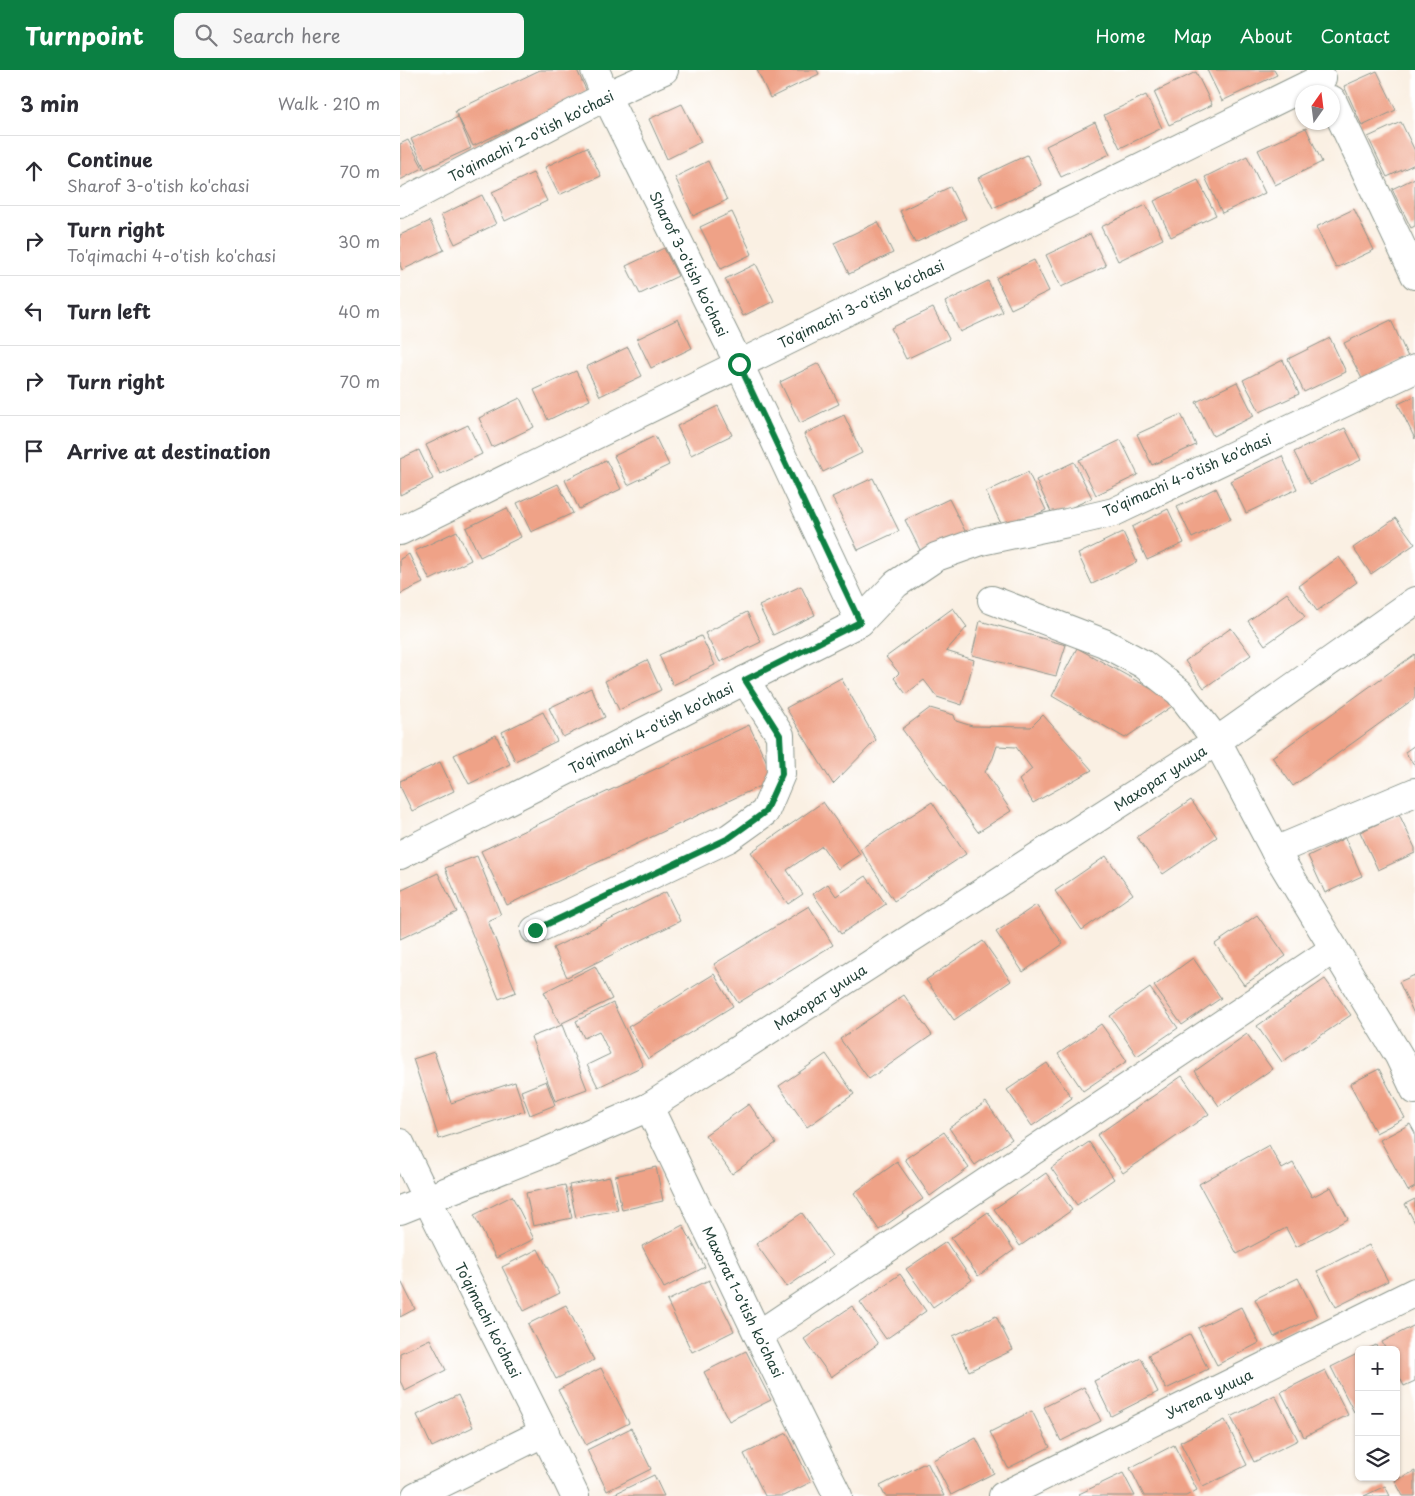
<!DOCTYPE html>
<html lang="en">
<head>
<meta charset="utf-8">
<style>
	:root { --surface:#fff; --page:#f7f7f7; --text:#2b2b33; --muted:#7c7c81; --line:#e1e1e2; --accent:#0b8043 }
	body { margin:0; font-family:"Playpen Sans",sans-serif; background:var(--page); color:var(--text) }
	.controls { position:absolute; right:15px; bottom:15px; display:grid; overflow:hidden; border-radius:8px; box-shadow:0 1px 4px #0004 }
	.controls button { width:45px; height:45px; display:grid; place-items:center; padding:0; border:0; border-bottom:1px solid var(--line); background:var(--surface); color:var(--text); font:25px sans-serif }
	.compass { position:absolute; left:895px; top:15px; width:45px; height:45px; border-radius:50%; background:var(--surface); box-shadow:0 1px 4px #0004; rotate:14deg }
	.stop { position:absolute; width:15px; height:15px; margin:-11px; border:4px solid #0b8043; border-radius:50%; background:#fff }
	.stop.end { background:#0b8043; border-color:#fff; box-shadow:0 1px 5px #0008 }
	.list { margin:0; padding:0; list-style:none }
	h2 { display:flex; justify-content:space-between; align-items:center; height:65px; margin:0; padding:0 20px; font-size:21px }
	h2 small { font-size:16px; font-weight:400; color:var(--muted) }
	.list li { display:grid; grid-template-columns:32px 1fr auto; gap:15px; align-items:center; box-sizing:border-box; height:70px; padding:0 20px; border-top:1px solid var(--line) }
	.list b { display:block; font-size:19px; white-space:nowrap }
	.list p { margin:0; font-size:16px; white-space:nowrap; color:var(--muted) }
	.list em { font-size:16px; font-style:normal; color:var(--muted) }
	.icon { flex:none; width:28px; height:28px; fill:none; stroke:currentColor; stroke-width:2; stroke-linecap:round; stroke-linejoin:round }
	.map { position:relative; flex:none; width:1015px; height:1426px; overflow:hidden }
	header { display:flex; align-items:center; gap:30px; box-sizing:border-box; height:70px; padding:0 25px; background:var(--accent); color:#fff }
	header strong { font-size:24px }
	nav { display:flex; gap:28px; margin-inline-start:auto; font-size:18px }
	.search { width:350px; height:45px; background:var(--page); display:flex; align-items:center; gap:12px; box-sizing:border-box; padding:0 18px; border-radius:8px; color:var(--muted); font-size:19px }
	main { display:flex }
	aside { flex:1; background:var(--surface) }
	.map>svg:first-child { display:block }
</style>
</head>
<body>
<header>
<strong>Turnpoint</strong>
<div class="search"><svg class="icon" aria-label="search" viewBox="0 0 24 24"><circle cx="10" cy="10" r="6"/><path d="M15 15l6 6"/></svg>Search here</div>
<nav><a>Home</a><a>Map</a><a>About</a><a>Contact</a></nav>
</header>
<main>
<aside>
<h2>3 min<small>Walk · 210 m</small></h2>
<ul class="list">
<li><svg class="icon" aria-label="ahead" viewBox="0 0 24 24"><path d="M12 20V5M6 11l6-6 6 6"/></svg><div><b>Continue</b><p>Sharof 3-o'tish ko'chasi</p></div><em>70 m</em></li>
<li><svg class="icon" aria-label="right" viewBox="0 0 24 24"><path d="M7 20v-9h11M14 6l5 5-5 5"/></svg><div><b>Turn right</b><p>To'qimachi 4-o'tish ko'chasi</p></div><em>30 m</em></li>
<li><svg class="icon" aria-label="left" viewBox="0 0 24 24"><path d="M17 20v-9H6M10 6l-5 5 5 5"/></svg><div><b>Turn left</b></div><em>40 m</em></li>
<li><svg class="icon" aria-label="right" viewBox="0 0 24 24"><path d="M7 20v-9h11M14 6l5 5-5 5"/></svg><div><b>Turn right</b></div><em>70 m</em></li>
<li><svg class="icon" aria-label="arrive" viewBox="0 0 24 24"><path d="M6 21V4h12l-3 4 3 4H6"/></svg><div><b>Arrive at destination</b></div></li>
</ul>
</aside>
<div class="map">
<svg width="1015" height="1426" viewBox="0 0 1015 1426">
	<rect width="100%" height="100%" fill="#fff"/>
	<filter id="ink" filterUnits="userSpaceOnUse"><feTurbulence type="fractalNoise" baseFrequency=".02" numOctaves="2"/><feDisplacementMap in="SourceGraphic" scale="10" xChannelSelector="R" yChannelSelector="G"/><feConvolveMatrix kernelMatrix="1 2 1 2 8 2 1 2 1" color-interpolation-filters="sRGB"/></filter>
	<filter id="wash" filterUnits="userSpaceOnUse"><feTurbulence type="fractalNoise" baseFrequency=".0096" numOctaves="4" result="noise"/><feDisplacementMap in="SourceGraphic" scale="20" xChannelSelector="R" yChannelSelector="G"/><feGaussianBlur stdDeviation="1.12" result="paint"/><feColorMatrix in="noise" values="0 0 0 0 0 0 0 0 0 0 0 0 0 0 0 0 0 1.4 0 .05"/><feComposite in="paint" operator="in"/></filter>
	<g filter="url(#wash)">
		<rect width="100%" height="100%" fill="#faf0e3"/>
		<g id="blocks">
			<g fill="#efa287">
				<polygon points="140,0 177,0 187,22 73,76 55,41"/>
				<polygon points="357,0 417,0 419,4 370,28"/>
				<polygon points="807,0 874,0 877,5 822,31"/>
				<polygon points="977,1 996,40 962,56 944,16"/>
				<polygon points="796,2 812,35 769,55 754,22"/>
				<polygon points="746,25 762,58 720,78 704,45"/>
				<polygon points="282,34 301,72 267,89 249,49"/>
				<polygon points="58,47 71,78 25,99 11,69"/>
				<polygon points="695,52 710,84 661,107 646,76"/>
				<polygon points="1001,52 1015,81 1015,94 987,107 968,67"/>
				<polygon points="906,58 922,92 875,115 858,80"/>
				<polygon points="8,70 23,98 0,110 0,74"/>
				<polygon points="187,77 201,106 159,125 145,97"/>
				<polygon points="627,85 642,115 593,138 578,108"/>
				<polygon points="847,86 865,123 822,143 805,107"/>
				<polygon points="308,91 327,130 293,146 275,107"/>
				<polygon points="133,103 147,131 105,151 92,122"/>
				<polygon points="1015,108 1015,156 1011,158 992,119"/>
				<polygon points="798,110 816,145 771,167 754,131"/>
				<polygon points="550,117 566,149 515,173 500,141"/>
				<polygon points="82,125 96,154 55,174 41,145"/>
				<polygon points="746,135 763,169 718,191 701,157"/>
				<polygon points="954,139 974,180 936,198 916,157"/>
				<polygon points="332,142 352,184 321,199 300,157"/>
				<polygon points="30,151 44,180 2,200 0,195 0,165"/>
				<polygon points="478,152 493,183 449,204 434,173"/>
				<polygon points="690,164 706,196 661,217 646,185"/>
				<polygon points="264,178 278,206 240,224 226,196"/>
				<polygon points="634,190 649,221 611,239 596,208"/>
				<polygon points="356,194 374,231 343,246 325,209"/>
				<polygon points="588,211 603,242 560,262 545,232"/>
				<polygon points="533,238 549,269 506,289 491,258"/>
				<polygon points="278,249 292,278 251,298 237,269"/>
				<polygon points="991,250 1008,287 962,309 944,273"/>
				<polygon points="930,268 946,302 904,322 888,289"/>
				<polygon points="228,277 242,306 200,326 186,297"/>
				<polygon points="883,290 899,324 860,342 843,310"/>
				<polygon points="419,293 439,334 400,353 380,312"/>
				<polygon points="176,301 190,330 148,350 134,320"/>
				<polygon points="837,312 854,346 813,366 796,332"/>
				<polygon points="1015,326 1015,369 998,334"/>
				<polygon points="120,328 134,357 92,377 79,348"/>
				<polygon points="318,336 332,365 291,385 277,356"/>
				<polygon points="781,344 796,375 752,395 737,364"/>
				<polygon points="444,345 462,383 423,402 404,364"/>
				<polygon points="68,355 82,384 40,404 26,375"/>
				<polygon points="945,358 961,390 910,414 894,382"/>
				<polygon points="255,366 269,395 228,415 214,386"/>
				<polygon points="721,370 738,405 696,425 679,390"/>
				<polygon points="19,380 33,409 0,425 0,389"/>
				<polygon points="882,386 897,419 846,443 830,411"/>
				<polygon points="206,390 221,419 179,439 165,410"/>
				<polygon points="674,392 692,428 653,446 636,410"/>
				<polygon points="628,402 646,440 604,460 586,422"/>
				<polygon points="473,408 499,461 458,480 432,427"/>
				<polygon points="158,414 173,443 131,462 117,433"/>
				<polygon points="816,418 831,449 792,468 777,437"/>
				<polygon points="549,429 566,463 522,484 505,450"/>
				<polygon points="107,438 121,467 80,487 66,458"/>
				<polygon points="768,439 784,473 747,490 732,457"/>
				<polygon points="996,448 1015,474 971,504 953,478"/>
				<polygon points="57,461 71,490 30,510 15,481"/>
				<polygon points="723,462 737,492 692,514 678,484"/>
				<polygon points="9,484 23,513 0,524 0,489"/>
				<polygon points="939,487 957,512 917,541 899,516"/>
				<polygon points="401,516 415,545 373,565 359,536"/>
				<polygon points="887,523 905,547 865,575 848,551"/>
				<polygon points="553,538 567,557 546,581 574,590 562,635 537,627 524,610 506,624 494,608 499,603 486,587"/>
				<polygon points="347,542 361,572 320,592 305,563"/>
				<polygon points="580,551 666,575 656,606 572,585"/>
				<polygon points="831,558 851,585 804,618 785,591"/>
				<polygon points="301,566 315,595 273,615 259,585"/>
				<polygon points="677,578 777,633 725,668 652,626"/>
				<polygon points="1015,584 1015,628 893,716 872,687"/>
				<polygon points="247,590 261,620 219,640 205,611"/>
				<polygon points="441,608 476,670 433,714 386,638"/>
				<polygon points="191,618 205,647 163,667 149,638"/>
				<polygon points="530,638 554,645 556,651 572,656 631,657 643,645 692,700 633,733 619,710 632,699 616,677 597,676 593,688 585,702 611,741 578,762 502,659"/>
				<polygon points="143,642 157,671 115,691 102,662"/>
				<polygon points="349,655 375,709 107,835 81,781"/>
				<polygon points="96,665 110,694 69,714 54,685"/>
				<polygon points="1015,675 1015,696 1005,682"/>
				<polygon points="40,692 54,721 12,741 0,716 0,711"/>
				<polygon points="791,730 817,767 763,804 737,767"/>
				<polygon points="423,732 460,784 438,799 422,776 387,800 403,824 388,834 351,782"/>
				<polygon points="532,732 566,784 494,831 460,779"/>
				<polygon points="999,744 1015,778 1015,783 978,800 960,762"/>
				<polygon points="945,768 962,806 925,823 908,786"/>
				<polygon points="77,786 101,845 88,851 116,922 99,929 45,798"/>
				<polygon points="706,786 733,824 682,860 655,821"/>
				<polygon points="38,803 57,842 0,869 0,821"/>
				<polygon points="466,806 486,834 441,864 413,824 428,814 436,826"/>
				<polygon points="266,822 280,851 167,907 153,878"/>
				<polygon points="636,835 663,874 623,902 596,862"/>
				<polygon points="409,836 433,875 338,933 314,894"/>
				<polygon points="857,845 886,886 844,915 815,874"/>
				<polygon points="583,871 611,911 554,950 526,910"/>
				<polygon points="793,888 821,928 782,955 754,916"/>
				<polygon points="195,896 212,929 160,954 144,922"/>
				<polygon points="314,904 333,936 248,989 228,957"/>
				<polygon points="1015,905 1015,946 999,912"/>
				<polygon points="925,909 951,945 882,992 857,956"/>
				<polygon points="750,918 778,958 737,986 710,946"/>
				<polygon points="504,925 532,965 469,1009 440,969"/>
				<polygon points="213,933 243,996 198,1017 187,995 210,984 199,961 184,968 176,951"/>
				<polygon points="701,954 727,991 683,1021 658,984"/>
				<polygon points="162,955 187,1019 155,1031 131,967"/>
				<polygon points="847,964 872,999 819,1036 795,1001"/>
				<polygon points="34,982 51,1033 115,1012 125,1041 39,1069 13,989"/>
				<polygon points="426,984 454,1024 407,1057 379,1016"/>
				<polygon points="647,993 672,1028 632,1056 607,1020"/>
				<polygon points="979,999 1005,1048 976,1063 950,1014"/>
				<polygon points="782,1006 809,1044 723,1103 697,1065"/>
				<polygon points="146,1011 155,1035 130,1045 121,1021"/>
				<polygon points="586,1032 612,1069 575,1095 549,1058"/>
				<polygon points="349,1034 376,1073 332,1104 305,1065"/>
				<polygon points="1010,1054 1015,1063 1015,1117 1008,1121 980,1070"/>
				<polygon points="544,1062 569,1098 530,1126 505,1089"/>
				<polygon points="689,1072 714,1109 677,1135 651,1098"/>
				<polygon points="869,1075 882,1099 893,1093 912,1127 931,1117 948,1149 896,1177 886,1158 837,1184 799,1114"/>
				<polygon points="497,1092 523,1129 479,1160 454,1123"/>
				<polygon points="256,1097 263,1131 222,1140 215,1106"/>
				<polygon points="646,1103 672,1140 620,1176 594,1139"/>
				<polygon points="210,1107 218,1140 176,1148 169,1115"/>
				<polygon points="165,1115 172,1148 133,1156 126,1123"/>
				<polygon points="112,1126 134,1169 96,1188 74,1145"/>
				<polygon points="1015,1129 1015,1153 1005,1134"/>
				<polygon points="588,1142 614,1180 578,1206 551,1168"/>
				<polygon points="402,1143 432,1186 387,1217 356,1174"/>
				<polygon points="283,1155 305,1197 264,1218 242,1176"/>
				<polygon points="546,1172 572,1210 533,1237 506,1199"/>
				<polygon points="969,1175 988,1211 936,1237 917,1201"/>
				<polygon points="138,1179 160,1223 124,1241 102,1197"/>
				<polygon points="500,1204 526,1241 486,1269 460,1232"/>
				<polygon points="898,1208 917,1246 874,1267 855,1229"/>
				<polygon points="0,1209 15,1239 0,1247"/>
				<polygon points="309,1210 334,1261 292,1282 267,1231"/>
				<polygon points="166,1235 194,1290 156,1309 128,1254"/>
				<polygon points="452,1236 478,1274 431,1307 404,1269"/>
				<polygon points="841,1237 859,1273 817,1295 798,1258"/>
				<polygon points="596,1246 613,1280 569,1301 553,1266"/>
				<polygon points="1015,1255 1015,1311 1004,1316 996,1300 996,1280 986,1280 982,1272"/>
				<polygon points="790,1264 808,1299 766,1319 748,1285"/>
				<polygon points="30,1269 46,1300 5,1321 0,1311 0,1283"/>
				<polygon points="976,1275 978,1280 966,1280"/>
				<polygon points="346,1281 371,1330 329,1351 304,1302"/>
				<polygon points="959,1283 959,1340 954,1342 931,1297"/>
				<polygon points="741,1288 758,1322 711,1346 694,1311"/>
				<polygon points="201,1298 229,1353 186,1375 158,1320"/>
				<polygon points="925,1300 948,1345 904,1367 881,1322"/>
				<polygon points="684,1317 701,1351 661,1371 644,1337"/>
				<polygon points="58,1325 73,1357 32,1377 17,1345"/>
				<polygon points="875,1325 898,1370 854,1392 831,1347"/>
				<polygon points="632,1341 650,1377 608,1398 590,1362"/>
				<polygon points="825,1350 847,1395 803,1417 780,1372"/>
				<polygon points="231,1358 251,1399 207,1421 187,1380"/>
				<polygon points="387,1363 411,1412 383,1426 365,1426 344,1384"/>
				<polygon points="576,1368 594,1403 551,1425 533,1390"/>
				<polygon points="774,1375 797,1420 786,1426 744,1426 730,1398"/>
				<polygon points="527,1392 544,1426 485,1426 480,1416"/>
				<polygon points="1015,1401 1015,1426 1003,1426 995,1411"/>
				<polygon points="723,1403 735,1426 680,1426 679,1424"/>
				<polygon points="254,1405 264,1426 210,1426"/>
				<polygon points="985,1416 990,1426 964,1426"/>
			</g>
		</g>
	</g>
	<g filter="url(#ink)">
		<use href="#blocks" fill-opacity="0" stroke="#8c968c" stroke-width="1"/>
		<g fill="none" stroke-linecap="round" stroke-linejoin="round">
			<defs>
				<g id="minor">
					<polyline points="195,0 206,26 339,294 460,552"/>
					<polyline points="932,30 1015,205"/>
					<polyline points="0,134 206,26 264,0"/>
					<polyline points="0,461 922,8"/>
					<polyline points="592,530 704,573 743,594 779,622 817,671 875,781 999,986 1015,1020"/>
					<polyline points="875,781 1015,722"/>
					<polyline points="0,785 460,552 496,514 536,487 581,471 667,453 714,442 1015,299"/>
					<polyline points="135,860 329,768 365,742 381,704 380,665 345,610"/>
					<polyline points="249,1037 358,1265 438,1426"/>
					<polyline points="0,1140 148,1081 249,1037 817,671 1015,531"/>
					<polyline points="358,1265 934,879"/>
					<polyline points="16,1426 145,1362"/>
					<polyline points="603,1426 1015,1222"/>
				</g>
				<path id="major" d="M 0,1073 C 56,1192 119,1307 175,1426"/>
			</defs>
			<use href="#minor" stroke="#8c968c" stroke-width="30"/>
			<use href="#major" stroke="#8c968c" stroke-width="30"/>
			<use href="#minor" stroke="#fff" stroke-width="28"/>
			<use href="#major" stroke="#fff" stroke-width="28"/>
		</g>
	</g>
	<g fill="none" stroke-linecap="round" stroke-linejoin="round" filter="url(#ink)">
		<polyline stroke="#0b8043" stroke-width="6" points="135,860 329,768 365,742 382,704 380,665 345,610 460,552 339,294"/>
	</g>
	<g text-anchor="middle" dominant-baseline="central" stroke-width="5" stroke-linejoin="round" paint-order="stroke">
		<g font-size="14" fill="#1f3d34" stroke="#fff">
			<text transform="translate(131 66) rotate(-27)">To'qimachi 2-o'tish ko'chasi</text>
			<text transform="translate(289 194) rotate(64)">Sharof 3-o'tish ko'chasi</text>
			<text transform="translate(461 234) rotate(-26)">To'qimachi 3-o'tish ko'chasi</text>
			<text transform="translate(787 405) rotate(-24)">To'qimachi 4-o'tish ko'chasi</text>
			<text transform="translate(251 658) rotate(-27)">To'qimachi 4-o'tish ko'chasi</text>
			<text transform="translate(760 708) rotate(-33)">Махорат улица</text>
			<text transform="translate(420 927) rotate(-33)">Махорат улица</text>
			<text transform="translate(343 1232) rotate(64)">Maxorat 1-o'tish ko'chasi</text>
			<text transform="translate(88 1250) rotate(63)">To'qimachi ko'chasi</text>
			<text transform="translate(809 1324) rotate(-26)">Учтепа улица</text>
		</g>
	</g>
</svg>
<div class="controls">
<button>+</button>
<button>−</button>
<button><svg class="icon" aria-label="layers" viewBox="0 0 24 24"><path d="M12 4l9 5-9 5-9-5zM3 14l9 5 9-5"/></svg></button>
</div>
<svg class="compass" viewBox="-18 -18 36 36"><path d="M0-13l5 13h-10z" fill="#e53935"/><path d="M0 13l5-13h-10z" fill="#7c7c81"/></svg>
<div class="stop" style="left:339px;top:294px"></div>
<div class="stop end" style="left:135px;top:860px"></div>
</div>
</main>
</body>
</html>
